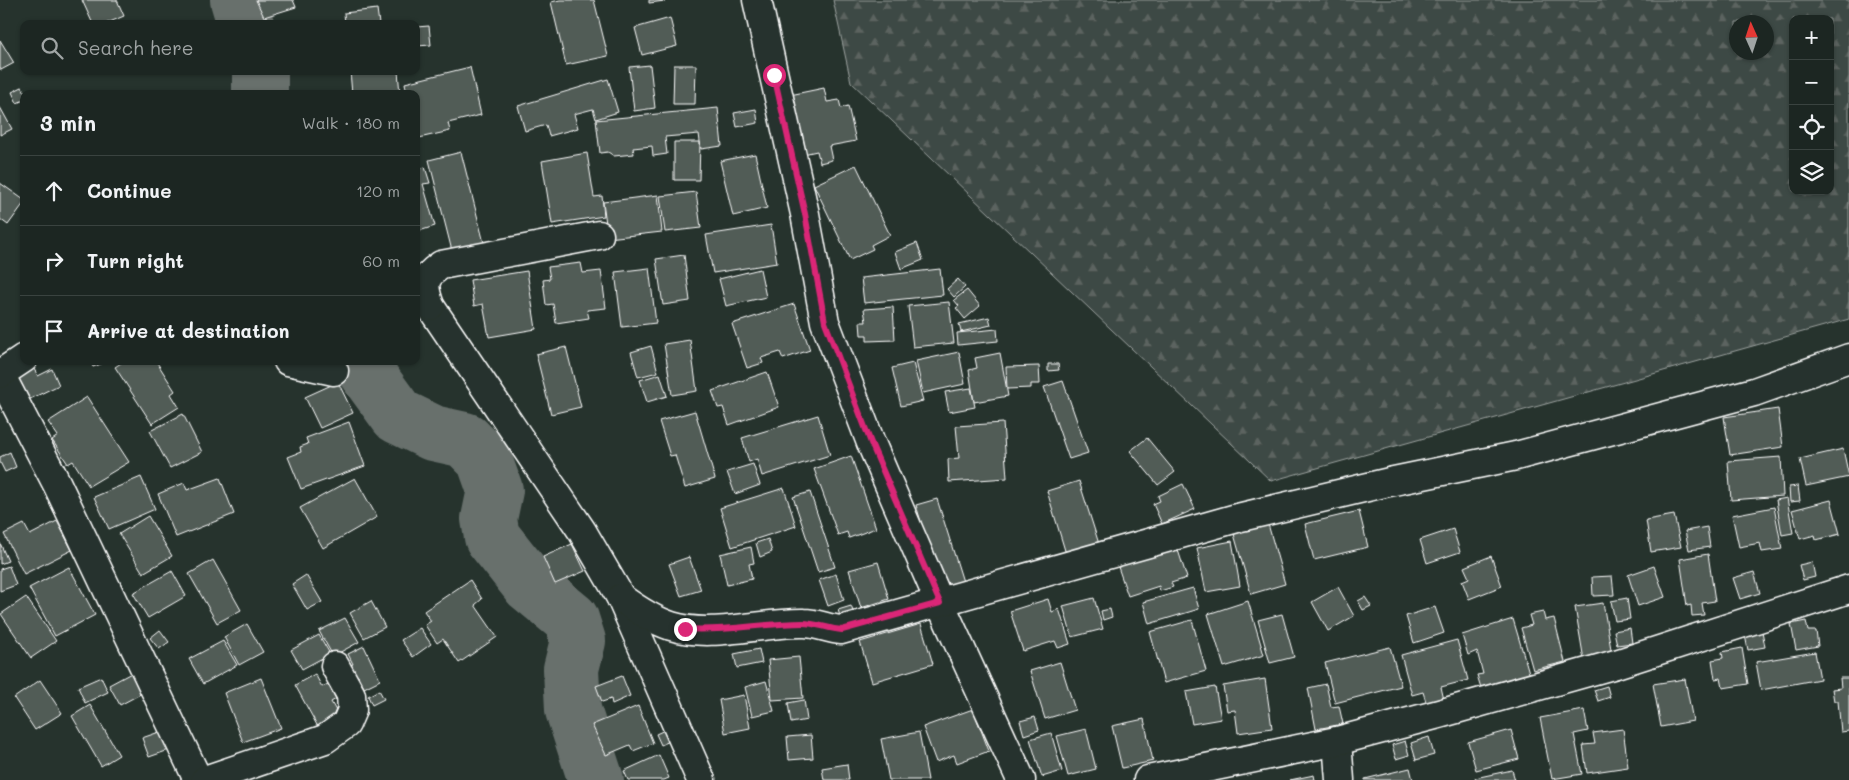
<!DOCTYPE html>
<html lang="en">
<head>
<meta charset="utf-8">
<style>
	:root { --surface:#1c2622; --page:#29322f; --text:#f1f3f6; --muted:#a0a5a5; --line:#3a4340 }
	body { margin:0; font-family:Mali,sans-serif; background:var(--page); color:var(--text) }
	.controls { position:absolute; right:15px; top:15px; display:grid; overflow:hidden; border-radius:10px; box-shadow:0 1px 4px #0004 }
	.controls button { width:45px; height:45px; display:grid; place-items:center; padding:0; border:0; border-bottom:1px solid var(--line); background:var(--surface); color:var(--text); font:25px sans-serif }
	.compass { position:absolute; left:1729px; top:15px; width:45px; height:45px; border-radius:50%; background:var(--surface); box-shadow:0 1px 4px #0004; rotate:357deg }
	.stop { position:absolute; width:15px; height:15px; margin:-11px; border:4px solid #db2777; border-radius:50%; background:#fff }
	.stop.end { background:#db2777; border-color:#fff; box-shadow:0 1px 5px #0008 }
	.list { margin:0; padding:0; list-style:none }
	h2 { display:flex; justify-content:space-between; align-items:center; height:65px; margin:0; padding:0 20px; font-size:21px }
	h2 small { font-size:16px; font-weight:400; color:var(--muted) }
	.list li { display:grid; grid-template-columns:32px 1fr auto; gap:15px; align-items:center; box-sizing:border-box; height:70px; padding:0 20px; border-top:1px solid var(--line) }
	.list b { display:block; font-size:19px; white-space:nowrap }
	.list em { font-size:16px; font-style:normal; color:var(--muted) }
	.icon { flex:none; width:28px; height:28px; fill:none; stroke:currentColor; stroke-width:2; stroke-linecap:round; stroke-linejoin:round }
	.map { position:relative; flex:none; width:1849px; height:780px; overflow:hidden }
	.search { position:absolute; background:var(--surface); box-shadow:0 1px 4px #0004; left:20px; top:20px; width:400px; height:55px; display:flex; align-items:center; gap:12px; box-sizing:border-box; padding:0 18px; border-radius:10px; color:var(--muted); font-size:19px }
	.panel { position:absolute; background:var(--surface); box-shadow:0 1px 4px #0004; left:20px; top:90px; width:400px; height:275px; border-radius:10px }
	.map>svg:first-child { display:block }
</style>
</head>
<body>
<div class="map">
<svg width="1849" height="780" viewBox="0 0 1849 780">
	<defs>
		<pattern id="forest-firs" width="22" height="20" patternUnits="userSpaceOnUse" patternTransform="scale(1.25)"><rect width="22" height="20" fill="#3e4944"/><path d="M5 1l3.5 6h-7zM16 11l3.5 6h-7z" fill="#5b6460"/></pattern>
	</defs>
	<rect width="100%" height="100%" fill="#26332d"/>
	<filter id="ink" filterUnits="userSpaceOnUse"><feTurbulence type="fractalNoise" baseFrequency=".02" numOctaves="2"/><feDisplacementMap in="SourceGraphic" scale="10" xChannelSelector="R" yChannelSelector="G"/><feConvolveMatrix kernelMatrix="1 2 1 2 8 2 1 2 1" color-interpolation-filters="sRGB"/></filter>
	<g filter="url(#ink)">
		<path fill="url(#forest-firs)" stroke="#9ea4a2" fill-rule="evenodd" d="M 833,0 L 1849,0 L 1849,319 L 1271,481 L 851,82 ZM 1793,19 L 1830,19 L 1830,191 L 1793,191 ZM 1736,22 L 1766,22 L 1766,52 L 1736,52 Z"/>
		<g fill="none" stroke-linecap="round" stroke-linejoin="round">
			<g stroke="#67706c" stroke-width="56">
				<polyline points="238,0 243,17 246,24"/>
				<polyline points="260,71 260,94"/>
				<polyline points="358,361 398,416 433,433 465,440 484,459 495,490 489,519 492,537 530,585 571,619 578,641 571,669 573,710 596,780"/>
			</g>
		</g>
		<g fill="#515c57" stroke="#fff">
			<polygon points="82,0 117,0 124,16 105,24 93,24"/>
			<polygon points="256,0 293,0 296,7 264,17"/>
			<polygon points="560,0 594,0 608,56 566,65 551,2"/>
			<polygon points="649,0 664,0 665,1 649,3"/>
			<polygon points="377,9 379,24 345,24 344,13"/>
			<polygon points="670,18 677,46 642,55 635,28"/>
			<polygon points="429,26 431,45 416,46 416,27"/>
			<polygon points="0,40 14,63 1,70 0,68"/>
			<polygon points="650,65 655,108 634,111 629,67"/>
			<polygon points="674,65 696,65 695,104 673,104"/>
			<polygon points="470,67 481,115 448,123 450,131 419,138 416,129 416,94 407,94 405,83"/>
			<polygon points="350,71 398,71 400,94 352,94"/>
			<polygon points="608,79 618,112 596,119 593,109 574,114 578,128 549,136 546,125 525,131 518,106"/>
			<polygon points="22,87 26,94 24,94 24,100 17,103 12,92"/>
			<polygon points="824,88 827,102 839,100 841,108 848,106 856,141 829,146 832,160 820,163 817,151 803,154 790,95"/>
			<polygon points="0,107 12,129 0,135"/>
			<polygon points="718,108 722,146 701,149 699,134 665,137 667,154 653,156 652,146 633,148 634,154 614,156 608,152 600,153 596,120"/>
			<polygon points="756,109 758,123 737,127 734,113"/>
			<polygon points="674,142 700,142 699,180 674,180"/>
			<polygon points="461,152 484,243 452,251 429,160"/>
			<polygon points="587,153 594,197 602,196 604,216 552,224 542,161"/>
			<polygon points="755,154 767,208 733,216 720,161"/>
			<polygon points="416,163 418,169 425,167 430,183 423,184 435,226 416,232"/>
			<polygon points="856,165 890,235 871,245 873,249 850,260 814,185"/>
			<polygon points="0,183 24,200 24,203 8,225 0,219"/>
			<polygon points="696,192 701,228 665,232 660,196"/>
			<polygon points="658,195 662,232 608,238 603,202"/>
			<polygon points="771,225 777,263 713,273 706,235"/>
			<polygon points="917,243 923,260 901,269 895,252"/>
			<polygon points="684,255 690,301 663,305 656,259"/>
			<polygon points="581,263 583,273 601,271 606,308 587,310 589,318 556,323 553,304 546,305 543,280 550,279 548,267"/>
			<polygon points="649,268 656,323 622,327 615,272"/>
			<polygon points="760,269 766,297 726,306 719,279"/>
			<polygon points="940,269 943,295 864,303 861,278"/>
			<polygon points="527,271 536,329 489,337 483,304 474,306 470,280"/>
			<polygon points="958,279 965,287 954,297 947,289"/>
			<polygon points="967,290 980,306 965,319 956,308 959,306 954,300"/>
			<polygon points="949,302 954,343 913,347 908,306"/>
			<polygon points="794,304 810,350 783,359 780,352 761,358 763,363 747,368 732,324"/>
			<polygon points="893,307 895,340 867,341 867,335 861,335 860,322 866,322 864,309"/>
			<polygon points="989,317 991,325 961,332 959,324"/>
			<polygon points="997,329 998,341 958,345 957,333"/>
			<polygon points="690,340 697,391 672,395 664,344"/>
			<polygon points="651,346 658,372 638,377 631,352"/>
			<polygon points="566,347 581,407 551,414 536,354"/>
			<polygon points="959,352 965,384 923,393 916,361"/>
			<polygon points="1000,353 1008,396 974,402 969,370 977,368 975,358"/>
			<polygon points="90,361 109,361 93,367"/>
			<polygon points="124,361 156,361 175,391 171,394 179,407 152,424 115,367"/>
			<polygon points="913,363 923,401 901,406 892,368"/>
			<polygon points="31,364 38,376 52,369 59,385 28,400 14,373"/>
			<polygon points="1048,364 1058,364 1059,370 1048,371"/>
			<polygon points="1039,366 1040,384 1031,384 1031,388 1007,389 1006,367"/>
			<polygon points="767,372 779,407 729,425 723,407 718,408 712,391"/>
			<polygon points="660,374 667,396 647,402 640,380"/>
			<polygon points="1063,381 1088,453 1069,459 1044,387"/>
			<polygon points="338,382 353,413 320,428 305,397"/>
			<polygon points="971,388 975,407 949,412 945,392"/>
			<polygon points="87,397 129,462 89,486 73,461 68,464 52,440 58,436 48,422"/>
			<polygon points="1778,409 1783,447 1730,455 1724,417"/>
			<polygon points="695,411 715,479 685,488 675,455 670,456 659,421"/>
			<polygon points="183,414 202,452 170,468 150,431"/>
			<polygon points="818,415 830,455 762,476 757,459 749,462 742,438"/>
			<polygon points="349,422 365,466 301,489 288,457 301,452 300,447 308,444 306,438"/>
			<polygon points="1003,423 1007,478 949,482 948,459 959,458 956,426"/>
			<polygon points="1147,438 1175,472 1158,485 1130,451"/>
			<polygon points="1843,449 1849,477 1806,486 1800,459"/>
			<polygon points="10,452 16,467 5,472 0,462 0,457"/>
			<polygon points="851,456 876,528 849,538 847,532 838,535 814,469"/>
			<polygon points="1781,457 1783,496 1731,500 1728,461"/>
			<polygon points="753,464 760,485 735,494 727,472"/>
			<polygon points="141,477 155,509 109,529 94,497"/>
			<polygon points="220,478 234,514 176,537 158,494 184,483 187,490"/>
			<polygon points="355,478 377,517 323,548 300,508"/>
			<polygon points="1079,481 1099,544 1066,554 1047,491"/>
			<polygon points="1183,484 1195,509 1162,524 1153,504 1160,501 1158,496"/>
			<polygon points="1798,486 1800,501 1790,502 1789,487"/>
			<polygon points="784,488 796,526 732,547 720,508"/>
			<polygon points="810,492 835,567 818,572 793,497"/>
			<polygon points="1787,498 1793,533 1782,535 1776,500"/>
			<polygon points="937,499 964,585 942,592 916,505"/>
			<polygon points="1831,500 1840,534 1816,540 1815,535 1800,539 1792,510"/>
			<polygon points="1774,507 1782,549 1762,552 1760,543 1739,547 1732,515"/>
			<polygon points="1359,511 1368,547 1314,560 1305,524"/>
			<polygon points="1674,515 1681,547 1651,552 1646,520"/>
			<polygon points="148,516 172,556 143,573 119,534"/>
			<polygon points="57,521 72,550 24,574 4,534 24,524 30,535"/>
			<polygon points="1268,524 1285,584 1251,594 1234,534"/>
			<polygon points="1707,527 1710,547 1689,550 1685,531"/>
			<polygon points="1453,529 1460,552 1427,563 1420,540"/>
			<polygon points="768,539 772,552 760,557 756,543"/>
			<polygon points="1232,541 1240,586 1206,592 1197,548"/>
			<polygon points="0,543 8,561 0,564"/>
			<polygon points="572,544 585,571 555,584 543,557"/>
			<polygon points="751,547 754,563 749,564 752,579 727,585 720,554"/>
			<polygon points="1177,547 1187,578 1171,583 1173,587 1160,591 1159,586 1128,596 1118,567"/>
			<polygon points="1708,554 1715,601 1702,603 1704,615 1692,616 1691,605 1687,606 1680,559"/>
			<polygon points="1491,556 1502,586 1469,599 1462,581 1469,578 1464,567"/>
			<polygon points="689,557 701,590 681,596 669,564"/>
			<polygon points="213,560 241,610 217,623 189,574"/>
			<polygon points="878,562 889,599 861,608 849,570"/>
			<polygon points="1812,562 1815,577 1803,580 1799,565"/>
			<polygon points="9,566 16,585 0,591 0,569"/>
			<polygon points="1654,566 1665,597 1638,606 1628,575"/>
			<polygon points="69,567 95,615 55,636 29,588"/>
			<polygon points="172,571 186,596 148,618 133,593"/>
			<polygon points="1754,572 1760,593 1740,599 1733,578"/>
			<polygon points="836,574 844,600 828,606 819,580"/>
			<polygon points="306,575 322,602 307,610 292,584"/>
			<polygon points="1612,576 1614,595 1593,596 1592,577"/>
			<polygon points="470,580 482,599 475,605 497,637 459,663 443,639 437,643 425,625 431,621 424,611"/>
			<polygon points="1338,587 1354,616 1328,631 1312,602"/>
			<polygon points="1193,588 1199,609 1149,624 1143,602"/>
			<polygon points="26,597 56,641 31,658 1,614"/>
			<polygon points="1365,597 1371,606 1363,610 1358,601"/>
			<polygon points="1094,598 1103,629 1072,637 1063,606"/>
			<polygon points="1627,598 1630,619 1615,621 1611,601"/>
			<polygon points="1048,599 1052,612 1059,609 1070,644 1058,648 1055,641 1023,651 1010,611"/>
			<polygon points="371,601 385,627 364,638 350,613"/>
			<polygon points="1248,601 1264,655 1224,667 1208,614"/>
			<polygon points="1603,603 1612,655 1584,660 1575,607"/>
			<polygon points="851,606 854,614 841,619 838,610"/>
			<polygon points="1435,607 1444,633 1414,643 1406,616"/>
			<polygon points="1110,609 1112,617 1103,620 1101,611"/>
			<polygon points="1543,612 1545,620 1554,618 1565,662 1533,670 1521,628 1532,625 1529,615"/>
			<polygon points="1282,614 1294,657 1270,663 1258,620"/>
			<polygon points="345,618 359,642 333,656 319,631"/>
			<polygon points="1513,619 1530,676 1482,691 1477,675 1483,674 1477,651 1468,655 1462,635"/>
			<polygon points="1192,620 1206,671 1164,683 1150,632"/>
			<polygon points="1806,621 1808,631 1816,631 1818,646 1796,650 1791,624"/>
			<polygon points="247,624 263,652 239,665 224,637"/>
			<polygon points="921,624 933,664 872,682 860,642"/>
			<polygon points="420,628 431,644 413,657 401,640"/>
			<polygon points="1630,628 1632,643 1617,645 1614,631"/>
			<polygon points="160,630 169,642 159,649 150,638"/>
			<polygon points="1762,631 1765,647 1748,650 1745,635"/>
			<polygon points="319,635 330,654 302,669 291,650"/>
			<polygon points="1457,640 1468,680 1441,687 1444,700 1427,705 1423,692 1412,695 1401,655"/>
			<polygon points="223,641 237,665 203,684 189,659"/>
			<polygon points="364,646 380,680 364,688 358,676 353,678 348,666 353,664 348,654"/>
			<polygon points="1390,647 1401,686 1335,703 1325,663"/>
			<polygon points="1742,648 1748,684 1723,688 1721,678 1715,679 1712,660 1723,658 1722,652"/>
			<polygon points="759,649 762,663 737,668 734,654"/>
			<polygon points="1815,652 1820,679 1761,690 1756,662"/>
			<polygon points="799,657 803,698 772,700 768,660"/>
			<polygon points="1060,662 1075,710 1045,719 1030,671"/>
			<polygon points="137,670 148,690 120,705 109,685"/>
			<polygon points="315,674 322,687 328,684 336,699 331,702 339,716 318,727 295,685"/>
			<polygon points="622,676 630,696 612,704 611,699 602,702 596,686"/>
			<polygon points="101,677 108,692 85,703 78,687"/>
			<polygon points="261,678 281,728 243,742 224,693"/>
			<polygon points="1840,678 1849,678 1849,731 1841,732 1838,701 1834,701 1832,689 1841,688"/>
			<polygon points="1265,679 1272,728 1238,733 1235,710 1227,711 1223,686"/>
			<polygon points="1685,679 1693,721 1661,727 1653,684"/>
			<polygon points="40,680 62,713 35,730 14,698"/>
			<polygon points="766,681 774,711 752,716 745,687"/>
			<polygon points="1326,684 1331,707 1339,706 1343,724 1316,729 1308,688"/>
			<polygon points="1607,686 1610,697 1598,701 1594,690"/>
			<polygon points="1215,687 1221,719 1192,724 1186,692"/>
			<polygon points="379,690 384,699 372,705 368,696"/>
			<polygon points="744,695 750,728 725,733 719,700"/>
			<polygon points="804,700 807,720 791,723 788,703"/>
			<polygon points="90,705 119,755 101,766 72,716"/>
			<polygon points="638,706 653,743 633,751 630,745 606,755 592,725"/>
			<polygon points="973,709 989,751 957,763 954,755 936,762 923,727"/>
			<polygon points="1584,710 1588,731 1574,734 1582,774 1552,779 1540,718"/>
			<polygon points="1035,717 1039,730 1024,735 1020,721"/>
			<polygon points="1144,719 1153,761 1122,768 1112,726"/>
			<polygon points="667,729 672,740 661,745 656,734"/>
			<polygon points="1086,729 1096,769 1068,776 1057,736"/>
			<polygon points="1623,729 1628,767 1587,773 1583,745 1595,744 1593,733"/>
			<polygon points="165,730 172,749 149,757 142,738"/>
			<polygon points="1511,730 1519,759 1476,770 1468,742"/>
			<polygon points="919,732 928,780 889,780 881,739"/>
			<polygon points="1051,733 1062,771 1042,777 1030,739"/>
			<polygon points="811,735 813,758 789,760 787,737"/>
			<polygon points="1429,737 1434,755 1416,760 1411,743"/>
			<polygon points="1405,741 1409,755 1396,759 1392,745"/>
			<polygon points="659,755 669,778 664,780 628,780 624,771"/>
			<polygon points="847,764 849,780 824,780 822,768"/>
			<polygon points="1410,768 1413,780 1365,780 1365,779"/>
			<polygon points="1512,770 1515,780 1476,780 1475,778"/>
			<polygon points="1314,775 1315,780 1290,780"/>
		</g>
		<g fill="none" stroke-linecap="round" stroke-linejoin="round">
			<defs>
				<g id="minor">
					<polyline points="757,0 805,214 825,322 871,443 940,603 1021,780"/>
					<polyline points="416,293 430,306 582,531 621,598 701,780"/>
					<path d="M 430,306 C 423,285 422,278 441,265 L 599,235"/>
					<polyline points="288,361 334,371"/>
					<polyline points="0,374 57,484 198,780"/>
					<polyline points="0,374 24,358"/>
					<path d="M 621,598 C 636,609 653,620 671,626 C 712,639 761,622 804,623 C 817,623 828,629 841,630 L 1237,518 L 1389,482 L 1516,456 L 1754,392 L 1849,358"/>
					<polyline points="1337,741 1340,780"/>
					<polyline points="205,780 325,739 346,724 352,710 351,695 335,666"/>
					<polyline points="1148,780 1337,741 1439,714 1616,664 1849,589"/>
				</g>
			</defs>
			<use href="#minor" stroke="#fff" stroke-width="31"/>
			<use href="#minor" stroke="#26332d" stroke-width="28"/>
		</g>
	</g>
	<g fill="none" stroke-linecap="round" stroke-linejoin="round" filter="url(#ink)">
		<path stroke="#db2777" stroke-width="6" d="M 685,629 C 725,632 764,623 803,623 C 816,623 828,629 842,630 L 940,603 L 871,443 L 825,322 L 805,214 L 774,75"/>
	</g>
</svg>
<div class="controls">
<button>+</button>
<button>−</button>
<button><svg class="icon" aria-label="locate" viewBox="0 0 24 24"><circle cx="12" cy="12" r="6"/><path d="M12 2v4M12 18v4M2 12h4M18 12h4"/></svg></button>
<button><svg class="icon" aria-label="layers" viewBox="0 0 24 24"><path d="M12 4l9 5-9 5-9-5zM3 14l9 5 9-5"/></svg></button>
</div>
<svg class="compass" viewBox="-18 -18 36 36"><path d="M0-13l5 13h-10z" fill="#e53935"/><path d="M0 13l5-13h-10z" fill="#a0a5a5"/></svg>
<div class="stop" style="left:774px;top:75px"></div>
<div class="stop end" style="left:685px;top:629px"></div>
<div class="search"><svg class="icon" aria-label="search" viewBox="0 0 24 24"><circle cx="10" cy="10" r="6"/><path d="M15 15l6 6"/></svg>Search here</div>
<section class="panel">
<h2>3 min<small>Walk · 180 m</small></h2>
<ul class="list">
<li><svg class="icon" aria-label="ahead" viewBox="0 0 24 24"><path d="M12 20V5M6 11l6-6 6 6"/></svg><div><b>Continue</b></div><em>120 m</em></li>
<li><svg class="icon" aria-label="right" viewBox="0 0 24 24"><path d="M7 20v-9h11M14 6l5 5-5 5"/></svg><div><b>Turn right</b></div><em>60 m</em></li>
<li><svg class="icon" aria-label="arrive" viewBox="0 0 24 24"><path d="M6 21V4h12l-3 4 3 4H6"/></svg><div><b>Arrive at destination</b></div></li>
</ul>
</section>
</div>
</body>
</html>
